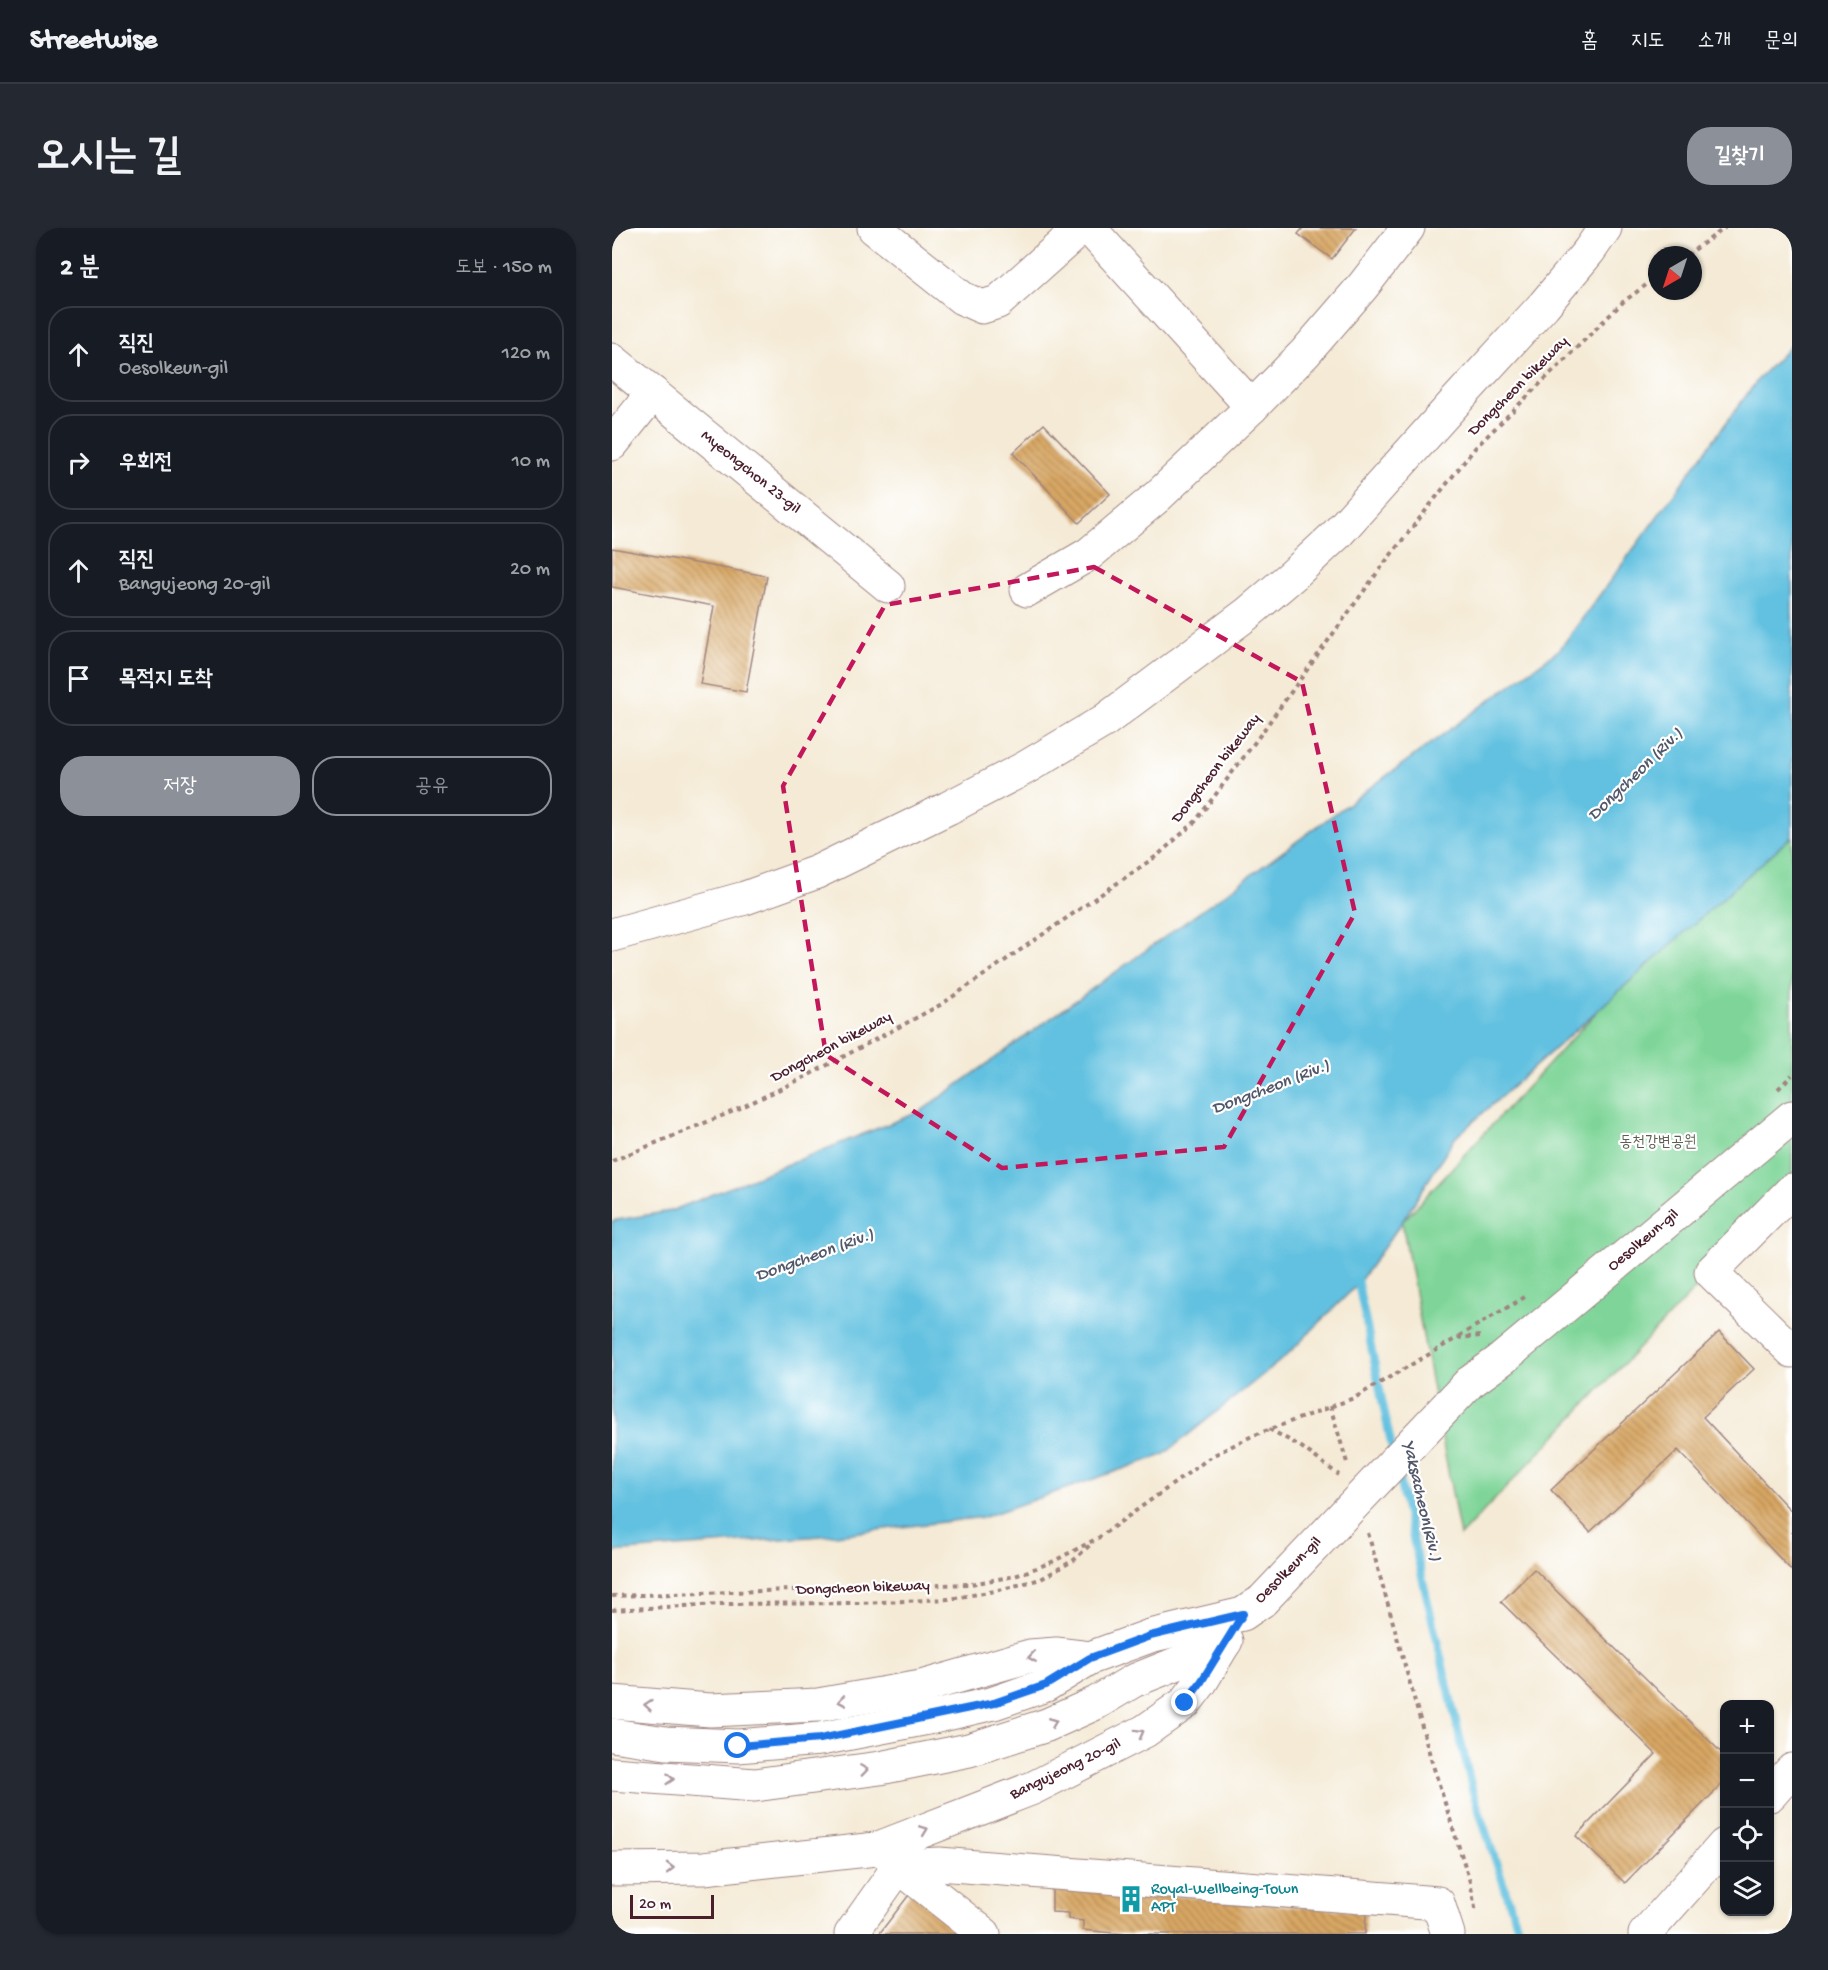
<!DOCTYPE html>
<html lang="ko">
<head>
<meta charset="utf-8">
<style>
	:root { --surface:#171b24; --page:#242831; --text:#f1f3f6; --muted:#9ea1a6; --line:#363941; --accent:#8c9099 }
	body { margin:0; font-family:"Gochi Hand","Poor Story",sans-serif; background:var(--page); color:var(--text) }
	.controls { position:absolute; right:18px; bottom:18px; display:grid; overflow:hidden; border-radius:12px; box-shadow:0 2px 4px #0004 }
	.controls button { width:54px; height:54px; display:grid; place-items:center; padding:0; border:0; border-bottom:2px solid var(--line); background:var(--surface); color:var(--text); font:30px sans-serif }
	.compass { position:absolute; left:1036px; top:18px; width:54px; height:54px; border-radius:50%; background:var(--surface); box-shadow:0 2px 4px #0004; rotate:219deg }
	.scale { position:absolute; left:18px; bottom:15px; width:84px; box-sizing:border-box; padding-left:6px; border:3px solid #4a1f2b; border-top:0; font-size:16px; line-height:21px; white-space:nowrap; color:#4a1f2b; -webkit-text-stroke:4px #fff; paint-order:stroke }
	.stop { position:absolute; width:18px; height:18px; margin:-14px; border:4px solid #1a73e8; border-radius:50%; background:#fff }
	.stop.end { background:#1a73e8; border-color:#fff; box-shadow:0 2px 6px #0008 }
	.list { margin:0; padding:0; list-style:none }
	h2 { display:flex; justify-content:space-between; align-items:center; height:78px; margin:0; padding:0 24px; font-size:26px }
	h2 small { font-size:20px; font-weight:400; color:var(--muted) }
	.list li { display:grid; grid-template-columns:39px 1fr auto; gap:18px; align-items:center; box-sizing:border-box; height:96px; margin:0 12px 12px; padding:0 12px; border:2px solid var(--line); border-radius:24px }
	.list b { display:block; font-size:22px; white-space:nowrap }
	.list p { margin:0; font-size:20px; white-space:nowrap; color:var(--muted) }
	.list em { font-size:20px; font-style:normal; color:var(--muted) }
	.actions { display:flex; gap:12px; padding:18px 24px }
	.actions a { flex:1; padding:14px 0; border:2px solid var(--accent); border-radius:24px; text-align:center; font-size:21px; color:var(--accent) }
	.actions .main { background:var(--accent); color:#fff }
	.icon { flex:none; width:33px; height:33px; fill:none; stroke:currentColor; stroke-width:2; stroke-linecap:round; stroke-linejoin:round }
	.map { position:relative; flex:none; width:1180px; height:1706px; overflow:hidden; border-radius:24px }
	header { display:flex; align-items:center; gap:36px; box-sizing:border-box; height:84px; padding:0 30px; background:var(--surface); border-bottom:2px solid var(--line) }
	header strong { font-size:28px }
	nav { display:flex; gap:33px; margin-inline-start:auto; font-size:21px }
	.intro { display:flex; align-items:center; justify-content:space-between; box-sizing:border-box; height:144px; padding:0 36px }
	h1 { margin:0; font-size:42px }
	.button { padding:15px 27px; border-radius:24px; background:var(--accent); color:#fff; font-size:21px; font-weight:700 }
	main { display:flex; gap:36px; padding:0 36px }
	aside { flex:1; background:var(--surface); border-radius:24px; box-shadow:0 2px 4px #0004 }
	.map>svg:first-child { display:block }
</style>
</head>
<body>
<header>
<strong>Streetwise</strong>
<nav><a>홈</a><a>지도</a><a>소개</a><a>문의</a></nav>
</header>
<div class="intro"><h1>오시는 길</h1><a class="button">길찾기</a></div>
<main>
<aside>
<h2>2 분<small>도보 · 150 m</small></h2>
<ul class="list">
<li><svg class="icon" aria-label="ahead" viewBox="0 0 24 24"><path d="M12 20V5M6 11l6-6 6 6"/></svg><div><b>직진</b><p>Oesolkeun-gil</p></div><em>120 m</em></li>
<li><svg class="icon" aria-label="right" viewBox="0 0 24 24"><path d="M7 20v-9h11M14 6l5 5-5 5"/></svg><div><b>우회전</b></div><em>10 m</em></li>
<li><svg class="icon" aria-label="ahead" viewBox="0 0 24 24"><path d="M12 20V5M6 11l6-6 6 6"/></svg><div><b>직진</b><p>Bangujeong 20-gil</p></div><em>20 m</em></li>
<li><svg class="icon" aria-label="arrive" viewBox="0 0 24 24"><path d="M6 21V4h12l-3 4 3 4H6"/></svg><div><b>목적지 도착</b></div></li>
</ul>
<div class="actions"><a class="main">저장</a><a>공유</a></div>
</aside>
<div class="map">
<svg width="1180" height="1706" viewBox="0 0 1180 1706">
	<defs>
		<pattern id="building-back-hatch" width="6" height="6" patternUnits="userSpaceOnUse" patternTransform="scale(1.5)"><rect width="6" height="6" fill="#d8a764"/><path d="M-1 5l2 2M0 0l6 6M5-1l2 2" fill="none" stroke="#b18753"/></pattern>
	</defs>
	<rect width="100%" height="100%" fill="#fff"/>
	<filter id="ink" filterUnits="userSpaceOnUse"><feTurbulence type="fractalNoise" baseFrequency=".0167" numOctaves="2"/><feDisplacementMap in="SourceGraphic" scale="12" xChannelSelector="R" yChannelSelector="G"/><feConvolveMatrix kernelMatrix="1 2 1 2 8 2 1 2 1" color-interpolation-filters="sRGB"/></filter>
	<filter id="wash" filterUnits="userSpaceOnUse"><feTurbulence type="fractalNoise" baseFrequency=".008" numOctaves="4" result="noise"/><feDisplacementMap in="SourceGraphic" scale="24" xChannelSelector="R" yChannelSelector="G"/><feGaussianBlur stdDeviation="1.35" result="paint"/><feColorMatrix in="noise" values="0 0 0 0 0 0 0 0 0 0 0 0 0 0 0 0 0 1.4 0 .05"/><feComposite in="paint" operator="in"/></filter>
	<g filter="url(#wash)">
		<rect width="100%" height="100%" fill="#f4ead5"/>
		<polygon fill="#7fd599" stroke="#647a62" stroke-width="1.5" points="1180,608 1180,978 1099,1044 848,1308 790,994 1002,765"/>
		<polygon fill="#62c1e0" stroke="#567086" stroke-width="1.5" points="1180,116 1180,608 843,910 790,994 745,1057 674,1128 551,1227 372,1289 223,1307 0,1324 0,993 59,983 309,883 617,663 948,421 1147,150"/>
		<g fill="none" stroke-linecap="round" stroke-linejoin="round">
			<g stroke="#62c1e0" stroke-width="8">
				<polyline points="744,1046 781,1225"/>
				<polyline points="785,1243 861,1565 908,1706"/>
			</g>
		</g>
		<g id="blocks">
			<g fill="url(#building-back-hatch)">
				<polygon points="691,0 744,0 720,31 686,6"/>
				<polygon points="432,196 498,266 467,295 401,225"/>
				<polygon points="0,320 155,348 134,464 88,456 102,378 0,359"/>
				<polygon points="1107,1104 1142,1141 1091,1189 1180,1284 1180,1343 1066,1222 978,1304 939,1262"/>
				<polygon points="922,1341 1112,1527 1112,1554 1013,1655 964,1608 1044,1526 889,1374"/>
				<polygon points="440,1658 754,1684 753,1706 512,1706 471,1702 471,1693 456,1691 456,1685 440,1684"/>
				<polygon points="303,1659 363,1706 267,1706"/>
			</g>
		</g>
	</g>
	<g filter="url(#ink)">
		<use href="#blocks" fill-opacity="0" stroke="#9f8480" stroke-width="1.5"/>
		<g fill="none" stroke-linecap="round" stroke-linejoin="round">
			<defs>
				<g id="minor">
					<polyline points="262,0 350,70 370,79 386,74 469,0"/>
					<polyline points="477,0 640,179"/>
					<polyline points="0,132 276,358"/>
					<polyline points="0,216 41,165"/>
					<polyline points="415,362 477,326 546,268 640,179 693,125 751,58 796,0"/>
					<polyline points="0,707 133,670 205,644 336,580 413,540 492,493 635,386 681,347 725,306 845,172 932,77 977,23 993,0"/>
					<polyline points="1180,962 1099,1044 1180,1123"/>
					<polyline points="857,1155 890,1131 1180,889"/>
					<polyline points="0,1474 98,1482 206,1477 309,1459 418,1428 444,1426 478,1430"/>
					<polyline points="0,1507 54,1515 126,1518 208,1511 326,1488 382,1475 434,1457 478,1430 538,1408 631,1386 650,1373"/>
					<polyline points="0,1546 143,1557 268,1540 357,1522 435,1497 484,1475 521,1453 611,1417 614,1413"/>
					<polyline points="1158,1567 1180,1542"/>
					<polyline points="280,1633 372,1706"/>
					<polyline points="0,1641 92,1640 264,1621 421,1560 533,1503 573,1475 589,1454 611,1417"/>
					<polyline points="239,1706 287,1638 327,1636 826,1675 836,1706"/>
					<polyline points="1033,1706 1112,1617"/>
				</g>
			</defs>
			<use href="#minor" stroke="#9f8480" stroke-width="35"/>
			<g stroke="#9f8480" stroke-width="4" stroke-dasharray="4.5 4.5" stroke-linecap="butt">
				<polyline points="1075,27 1113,0"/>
				<polyline points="1166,861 1180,847"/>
				<polyline points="0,933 124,882 193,849 330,776 546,627 583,594 643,514 770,338 863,220 1011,74 1045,49"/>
				<polyline points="847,1108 913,1069"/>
				<polyline points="718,1178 736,1238"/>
				<polyline points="657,1201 688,1218 727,1247"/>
				<polyline points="756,1305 819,1531 858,1654 864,1685"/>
				<polyline points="0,1368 359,1356 403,1348 440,1334 486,1310 600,1228 640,1208 742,1170 845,1110 868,1108"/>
				<polyline points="0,1382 110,1376 248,1375 337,1371 383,1363 429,1351 462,1332 481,1314"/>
			</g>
			<use href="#minor" stroke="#fff" stroke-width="33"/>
			<defs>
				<polyline id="minor-bridge" points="650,1373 857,1155"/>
			</defs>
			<use href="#minor-bridge" stroke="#9f8480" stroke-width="35" stroke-linecap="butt"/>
			<use href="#minor-bridge" stroke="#fff" stroke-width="33"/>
		</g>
		<defs><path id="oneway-chevron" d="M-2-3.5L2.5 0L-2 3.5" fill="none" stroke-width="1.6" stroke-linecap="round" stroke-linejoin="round" transform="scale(1.5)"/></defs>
		<g stroke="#ae9aa0">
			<use href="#oneway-chevron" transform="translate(420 1429) rotate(171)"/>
			<use href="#oneway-chevron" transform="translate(230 1473) rotate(170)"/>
			<use href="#oneway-chevron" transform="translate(36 1477) rotate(-175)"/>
			<use href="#oneway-chevron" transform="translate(441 1494) rotate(-22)"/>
			<use href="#oneway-chevron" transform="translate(528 1505) rotate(-29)"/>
			<use href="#oneway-chevron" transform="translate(252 1542) rotate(-8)"/>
			<use href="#oneway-chevron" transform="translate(58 1551) rotate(4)"/>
			<use href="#oneway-chevron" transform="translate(312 1602) rotate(-21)"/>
			<use href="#oneway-chevron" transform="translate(58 1640) rotate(-1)"/>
		</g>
	</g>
	<g fill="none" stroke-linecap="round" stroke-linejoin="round" filter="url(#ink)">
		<polyline stroke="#1a73e8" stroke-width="8" points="126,1518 208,1511 382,1475 434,1457 478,1430 538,1408 631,1386 589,1454 573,1475"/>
	</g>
	<path fill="none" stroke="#c2185b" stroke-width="4.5" stroke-dasharray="12 8" stroke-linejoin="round" d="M 482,339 L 690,454 L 743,685 L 612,919 L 390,940 L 214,827 L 171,558 L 273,377 Z"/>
	<defs>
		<symbol id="building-bare" viewBox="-9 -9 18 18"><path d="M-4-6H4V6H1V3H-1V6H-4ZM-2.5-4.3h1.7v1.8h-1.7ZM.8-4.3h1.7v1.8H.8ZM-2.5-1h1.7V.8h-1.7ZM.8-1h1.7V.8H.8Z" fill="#0f9aa8" stroke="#fff" stroke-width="2.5" paint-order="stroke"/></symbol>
	</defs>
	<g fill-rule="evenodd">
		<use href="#building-bare" x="500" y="1652" width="38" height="38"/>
	</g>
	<g text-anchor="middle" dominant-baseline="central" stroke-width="4.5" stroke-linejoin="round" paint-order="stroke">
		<g font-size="16" fill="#4a1f2b" stroke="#fff">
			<text transform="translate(907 159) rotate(-45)">Dongcheon bikeway</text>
			<text transform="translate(138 245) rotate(39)">Myeongchon 23-gil</text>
			<text transform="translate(605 541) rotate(-52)">Dongcheon bikeway</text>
			<text transform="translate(220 820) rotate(-28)">Dongcheon bikeway</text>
			<text transform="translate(1032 1013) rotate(-40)">Oesolkeun-gil</text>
			<text transform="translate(677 1343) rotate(-45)">Oesolkeun-gil</text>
			<text transform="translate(251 1361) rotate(-2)">Dongcheon bikeway</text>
			<text transform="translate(454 1542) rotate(-26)">Bangujeong 20-gil</text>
		</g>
		<g font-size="16" fill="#5d5f52" stroke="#fff">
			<text x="1046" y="915">동천강변공원</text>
		</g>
		<g font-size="16" fill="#0d838f" stroke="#fff" text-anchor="start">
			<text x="539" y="1662">Royal-Wellbeing-Town<tspan x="539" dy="18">APT</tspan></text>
		</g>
		<g font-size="18" font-style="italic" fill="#52586a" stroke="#fff">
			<text transform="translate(1024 547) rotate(-44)">Dongcheon (Riv.)</text>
			<text transform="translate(659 860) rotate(-21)">Dongcheon (Riv.)</text>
			<text transform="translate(203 1028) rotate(-20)">Dongcheon (Riv.)</text>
			<text transform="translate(809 1273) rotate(77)">Yaksacheon(Riv.)</text>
		</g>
	</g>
</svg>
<div class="controls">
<button>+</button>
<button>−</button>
<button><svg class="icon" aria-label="locate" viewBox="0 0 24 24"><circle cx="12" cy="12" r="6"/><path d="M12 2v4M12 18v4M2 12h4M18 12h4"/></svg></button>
<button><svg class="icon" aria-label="layers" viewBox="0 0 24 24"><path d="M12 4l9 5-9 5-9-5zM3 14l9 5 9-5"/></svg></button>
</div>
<svg class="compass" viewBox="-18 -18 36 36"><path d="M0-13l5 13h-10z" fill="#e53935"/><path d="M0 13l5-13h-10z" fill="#9ea1a6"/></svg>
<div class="scale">20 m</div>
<div class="stop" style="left:126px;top:1518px"></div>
<div class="stop end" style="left:573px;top:1475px"></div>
</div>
</main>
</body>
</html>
